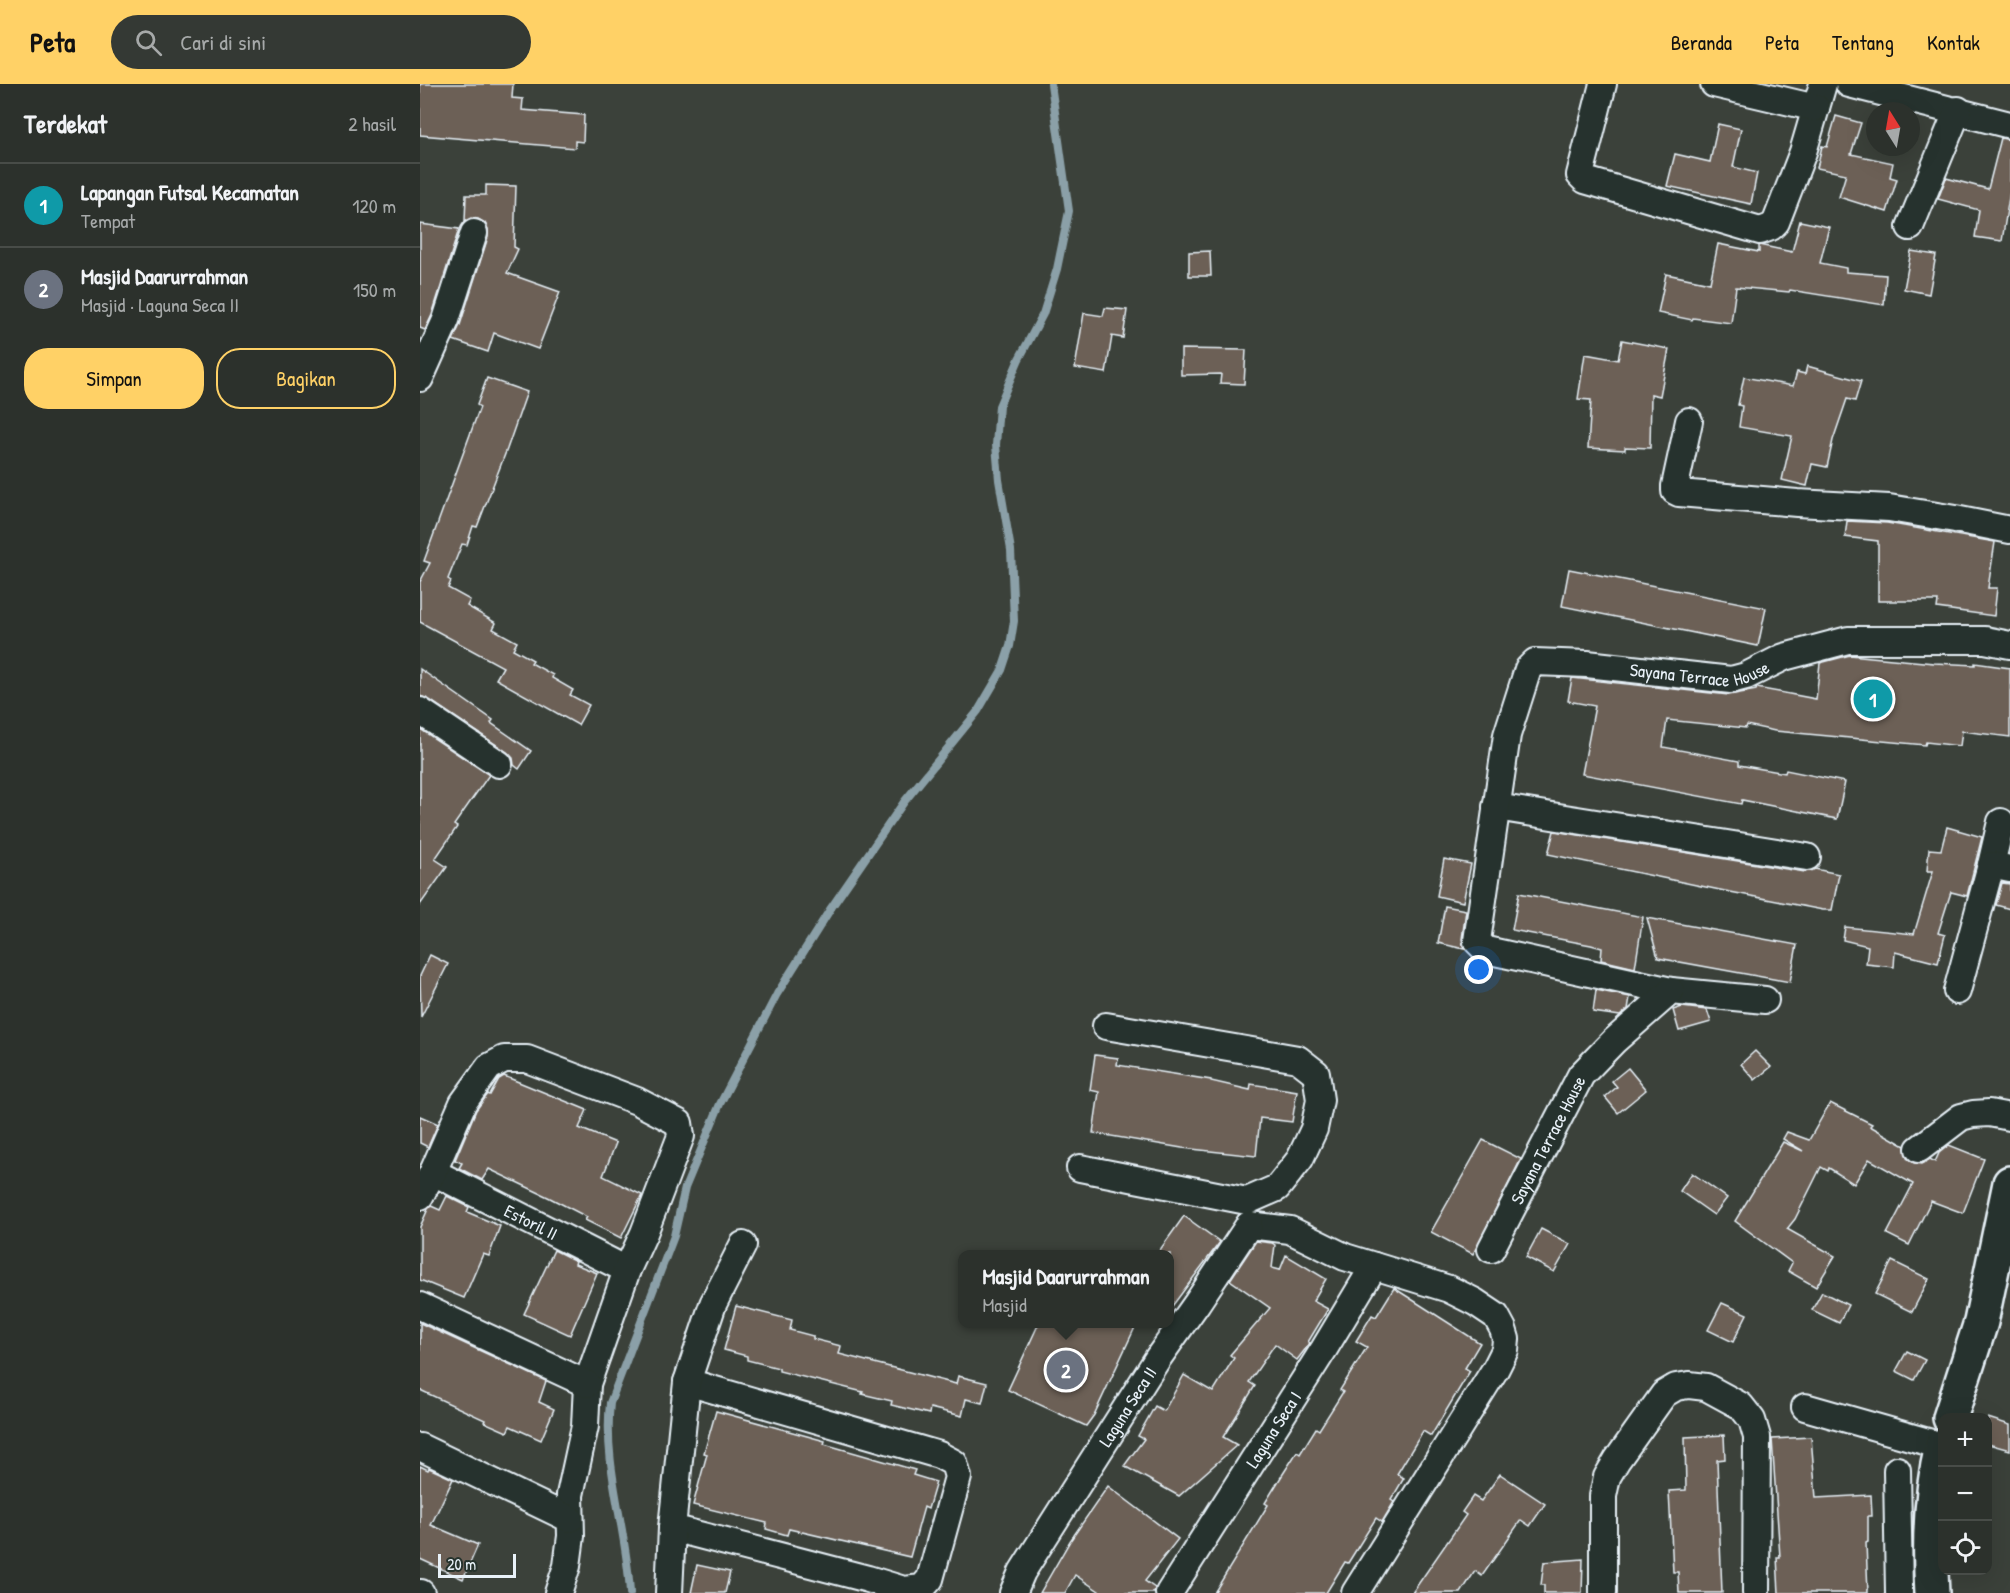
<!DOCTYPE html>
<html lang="id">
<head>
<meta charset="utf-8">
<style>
	:root { --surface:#2c312c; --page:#343934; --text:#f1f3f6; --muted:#a6a9a9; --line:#484c48; --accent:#ffd166 }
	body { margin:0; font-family:"Patrick Hand",sans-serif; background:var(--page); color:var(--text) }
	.controls { position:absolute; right:18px; bottom:18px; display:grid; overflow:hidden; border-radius:12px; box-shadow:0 6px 24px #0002 }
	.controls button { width:54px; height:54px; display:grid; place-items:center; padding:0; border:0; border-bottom:2px solid var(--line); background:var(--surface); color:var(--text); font:30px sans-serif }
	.compass { position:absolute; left:1446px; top:18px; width:54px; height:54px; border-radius:50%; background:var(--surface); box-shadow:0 6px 24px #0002; rotate:349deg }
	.scale { position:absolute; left:18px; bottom:15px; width:78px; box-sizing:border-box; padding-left:6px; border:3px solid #e8f1f8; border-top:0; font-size:16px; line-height:21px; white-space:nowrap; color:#e8f1f8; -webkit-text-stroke:4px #26332d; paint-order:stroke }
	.you { position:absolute; left:1059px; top:886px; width:21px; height:21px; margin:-15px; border:4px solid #fff; border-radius:50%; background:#1a73e8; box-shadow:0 0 0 9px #1a73e833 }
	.badge { display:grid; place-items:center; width:39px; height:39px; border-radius:50%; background:var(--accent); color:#fff; font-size:20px; font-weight:700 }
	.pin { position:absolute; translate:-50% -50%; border:3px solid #fff; box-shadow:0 2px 6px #0006 }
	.popup { position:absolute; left:538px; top:1166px; width:216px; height:78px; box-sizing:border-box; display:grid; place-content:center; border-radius:12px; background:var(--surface); filter:drop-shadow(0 2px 4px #0005); font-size:20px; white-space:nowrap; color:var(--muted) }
	.popup b { font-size:22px; color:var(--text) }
	.popup::after { content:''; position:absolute; left:50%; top:100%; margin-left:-12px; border:12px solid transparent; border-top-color:var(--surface) }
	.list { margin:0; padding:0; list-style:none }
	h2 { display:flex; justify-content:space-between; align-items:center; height:78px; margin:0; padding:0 24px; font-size:26px }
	h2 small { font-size:20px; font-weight:400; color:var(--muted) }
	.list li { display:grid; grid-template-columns:39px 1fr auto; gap:18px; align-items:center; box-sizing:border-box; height:84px; padding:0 24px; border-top:2px solid var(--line) }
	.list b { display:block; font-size:22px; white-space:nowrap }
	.list p { margin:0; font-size:20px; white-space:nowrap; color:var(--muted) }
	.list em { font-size:20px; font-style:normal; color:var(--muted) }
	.actions { display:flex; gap:12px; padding:18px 24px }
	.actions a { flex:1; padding:14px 0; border:2px solid var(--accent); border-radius:24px; text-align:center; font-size:21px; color:var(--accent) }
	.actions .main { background:var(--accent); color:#111 }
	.icon { flex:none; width:33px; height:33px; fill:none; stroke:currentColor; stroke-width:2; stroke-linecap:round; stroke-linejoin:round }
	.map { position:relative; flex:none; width:1590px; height:1509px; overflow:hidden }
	header { display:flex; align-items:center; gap:36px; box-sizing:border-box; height:84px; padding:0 30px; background:var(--accent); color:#111 }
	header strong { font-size:28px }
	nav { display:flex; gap:33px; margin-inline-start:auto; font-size:21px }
	.search { width:420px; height:54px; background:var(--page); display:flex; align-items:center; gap:15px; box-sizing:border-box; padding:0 21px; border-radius:33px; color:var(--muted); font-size:22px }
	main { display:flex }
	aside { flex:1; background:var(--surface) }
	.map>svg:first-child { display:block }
</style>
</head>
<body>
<header>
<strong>Peta</strong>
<div class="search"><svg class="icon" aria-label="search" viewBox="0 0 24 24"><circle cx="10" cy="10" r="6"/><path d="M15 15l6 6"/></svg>Cari di sini</div>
<nav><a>Beranda</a><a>Peta</a><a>Tentang</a><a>Kontak</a></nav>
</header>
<main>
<aside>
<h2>Terdekat<small>2 hasil</small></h2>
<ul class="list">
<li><span class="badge" style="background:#0f9aa8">1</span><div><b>Lapangan Futsal Kecamatan</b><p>Tempat</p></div><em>120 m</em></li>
<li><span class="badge" style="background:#6b7280">2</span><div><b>Masjid Daarurrahman</b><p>Masjid · Laguna Seca II</p></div><em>150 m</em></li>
</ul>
<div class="actions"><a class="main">Simpan</a><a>Bagikan</a></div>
</aside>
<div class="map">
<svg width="1590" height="1509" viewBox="0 0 1590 1509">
	<rect width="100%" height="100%" fill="#3b413a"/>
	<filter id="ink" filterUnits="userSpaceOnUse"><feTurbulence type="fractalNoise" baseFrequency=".0167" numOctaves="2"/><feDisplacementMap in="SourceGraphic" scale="12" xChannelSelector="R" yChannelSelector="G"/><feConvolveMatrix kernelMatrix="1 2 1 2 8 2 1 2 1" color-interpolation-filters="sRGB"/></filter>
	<g filter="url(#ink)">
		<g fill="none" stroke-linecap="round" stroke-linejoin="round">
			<path stroke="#8ba0a8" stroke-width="8" d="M 210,1509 C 207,1445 183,1383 190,1319 L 254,1152 L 265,1104 L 300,1020 L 357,910 L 411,824 L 484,718 L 558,627 L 582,586 L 590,562 L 594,537 L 591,466 L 579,396 L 576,361 L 579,322 L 599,275 L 623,230 L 637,185 L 649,127 L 631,0"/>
		</g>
		<g fill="#6c6157" stroke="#e8f1f8" stroke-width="1.5">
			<polygon points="0,0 93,0 92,14 103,15 102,26 164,31 163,58 155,57 155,64 0,51"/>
			<polygon points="1416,32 1441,39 1431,70 1473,79 1470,93 1477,95 1467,128 1419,113 1426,90 1397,84 1402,62 1407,63"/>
			<polygon points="1298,40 1321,45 1313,83 1337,89 1331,120 1247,102 1255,70 1290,78"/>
			<polygon points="1581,54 1590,56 1590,107 1582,157 1555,153 1559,126 1518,115 1526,94 1568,105"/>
			<polygon points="66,101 96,102 94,163 98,165 87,189 140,208 118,265 74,249 68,268 33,256 40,241 68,153 68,145 65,139 58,135 51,134 45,137 46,111 66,111"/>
			<polygon points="1380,137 1409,143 1400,179 1426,184 1426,188 1466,191 1464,221 1370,206 1369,208 1316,203 1311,239 1273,234 1272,236 1238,229 1246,190 1290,199 1298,160 1339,168 1339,161 1372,168"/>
			<polygon points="0,140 39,145 12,231 5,246 0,244"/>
			<polygon points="790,167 791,192 769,192 769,168"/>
			<polygon points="1491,167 1516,171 1509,210 1484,205"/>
			<polygon points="685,224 707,226 703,254 692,252 686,289 655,284 664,229 683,232"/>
			<polygon points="1202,256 1249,265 1240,312 1231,310 1230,364 1205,363 1205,366 1168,364 1171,316 1158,315 1165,270 1198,276"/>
			<polygon points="761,265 826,266 824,300 800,299 801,290 761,291"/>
			<polygon points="1387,282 1441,297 1435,317 1427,315 1413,356 1407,383 1392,380 1387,402 1362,396 1372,352 1319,343 1322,322 1318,321 1324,293 1373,302 1377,288 1385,290"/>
			<polygon points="67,294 107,308 87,365 57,443 53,442 47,461 42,460 28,495 31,497 28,504 50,516 47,522 76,539 73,545 97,558 93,565 113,576 111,579 133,591 132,594 153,606 150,611 169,621 158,641 76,595 83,583 0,538 0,498 10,479 4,477 60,323 57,321"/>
			<polygon points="1427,437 1467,439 1575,458 1568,504 1577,504 1574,532 1517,524 1518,517 1458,517 1458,457 1425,453"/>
			<polygon points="1149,485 1346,524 1338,562 1142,522"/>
			<polygon points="1430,571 1514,579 1555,581 1555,579 1590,584 1590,653 1542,647 1540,662 1506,658 1505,661 1355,647 1327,641 1326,644 1247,636 1243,663 1319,677 1319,681 1365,689 1366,686 1425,698 1417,735 1322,716 1321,720 1162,690 1175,622 1148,617 1152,594 1309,611 1336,606 1337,604 1396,615 1400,579"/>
			<polygon points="0,585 73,636 71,639 111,667 99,685 94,681 93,674 87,668 8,615 0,612"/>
			<polygon points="0,645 69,691 34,741 37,743 15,775 27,783 0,821"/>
			<polygon points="1527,743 1562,753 1547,812 1531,808 1518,849 1525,851 1518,879 1475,868 1474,883 1446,880 1448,862 1423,856 1425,843 1494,850 1513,787 1507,787 1509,765 1521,766"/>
			<polygon points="1134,747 1385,788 1395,785 1419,790 1412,826 1403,826 1300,806 1128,770"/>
			<polygon points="1024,775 1051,780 1043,818 1017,812"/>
			<polygon points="1582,799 1590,800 1590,825 1576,821"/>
			<polygon points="1099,809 1223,833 1215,884 1181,876 1182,864 1171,861 1092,846"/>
			<polygon points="1025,822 1046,826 1042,855 1044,865 1018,859"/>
			<polygon points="1227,834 1377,861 1370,898 1238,874"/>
			<polygon points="10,871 28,880 1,933 0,892"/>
			<polygon points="1176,906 1210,913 1208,925 1200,932 1173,928"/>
			<polygon points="1262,923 1287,926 1291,938 1259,947 1253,926"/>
			<polygon points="1335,967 1351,983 1335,996 1321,980"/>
			<polygon points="675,971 698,974 697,981 791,996 791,997 830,1006 831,1000 877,1007 872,1038 840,1034 836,1072 762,1064 673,1049 679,1008 670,1006"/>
			<polygon points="1208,984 1226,1006 1198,1029 1185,1013 1197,1003 1192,997"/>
			<polygon points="84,992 167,1026 159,1044 196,1059 183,1092 222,1111 201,1154 165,1136 167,1133 130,1114 69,1085 62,1096 39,1084 42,1079 35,1076 56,1026 68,1010 70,1011 79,995"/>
			<polygon points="1410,1019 1452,1040 1450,1042 1485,1062 1487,1074 1494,1079 1501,1080 1510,1075 1515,1078 1519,1069 1529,1061 1564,1075 1543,1129 1511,1117 1489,1161 1467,1150 1493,1100 1449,1075 1434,1100 1409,1084 1408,1087 1401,1083 1375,1135 1367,1145 1415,1172 1396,1203 1368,1187 1372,1179 1315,1137 1363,1058 1383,1067 1363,1055 1367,1048 1389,1056"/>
			<polygon points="0,1032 18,1040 8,1063 0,1059"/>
			<polygon points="1063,1056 1101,1075 1053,1170 1011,1148"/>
			<polygon points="1272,1089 1307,1114 1294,1131 1260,1107"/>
			<polygon points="27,1112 49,1123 47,1128 80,1142 69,1172 63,1170 44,1214 0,1196 0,1143 8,1125 11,1122 20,1126"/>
			<polygon points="764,1132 800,1158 750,1225 750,1170 737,1170"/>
			<polygon points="1121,1145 1150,1160 1134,1188 1106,1173"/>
			<polygon points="836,1157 852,1159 855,1161 852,1184 860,1186 866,1171 906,1195 893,1217 908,1225 888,1258 890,1259 877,1276 855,1260 829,1298 835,1302 803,1353 817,1361 759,1412 704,1382 724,1355 718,1352 735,1322 744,1327 764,1291 793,1308 814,1274 810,1271 850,1224 810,1196"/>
			<polygon points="134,1166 156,1177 155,1180 177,1189 150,1251 104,1230"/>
			<polygon points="1472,1177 1509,1195 1492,1228 1455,1210"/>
			<polygon points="974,1204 1060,1259 1045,1284 1050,1287 1011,1352 1003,1347 977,1390 984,1394 971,1416 974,1418 962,1438 956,1434 928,1479 925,1478 906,1509 794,1509 848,1421 845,1419 861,1393 877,1368 880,1370 896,1344 899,1346 923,1308 920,1306 947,1263 936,1257 952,1231 956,1233"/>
			<polygon points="1402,1208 1428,1221 1419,1239 1392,1226"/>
			<polygon points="1302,1219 1327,1230 1313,1258 1288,1246"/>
			<polygon points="316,1222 372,1236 370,1246 393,1252 393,1255 421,1262 419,1270 536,1300 538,1292 567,1299 562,1319 546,1315 542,1332 510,1324 509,1330 471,1321 472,1317 442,1310 443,1308 359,1287 359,1284 327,1276 327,1272 304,1266"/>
			<polygon points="0,1239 126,1297 119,1318 134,1325 121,1356 90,1342 87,1348 64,1338 65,1336 0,1306"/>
			<polygon points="619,1239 717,1239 674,1331 666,1342 588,1306"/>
			<polygon points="1487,1267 1505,1276 1494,1296 1476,1287"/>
			<polygon points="296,1327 387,1352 405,1357 404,1360 495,1386 493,1391 516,1398 508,1425 504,1423 490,1473 369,1445 367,1451 346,1445 347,1439 273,1421 287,1370 284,1369"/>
			<polygon points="1568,1334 1590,1341 1590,1366 1568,1360"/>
			<polygon points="1304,1351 1305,1375 1297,1376 1302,1509 1259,1509 1258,1488 1253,1488 1249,1407 1266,1406 1265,1353"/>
			<polygon points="1391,1353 1396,1414 1451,1411 1452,1432 1448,1432 1448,1458 1446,1459 1448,1509 1359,1509 1357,1473 1360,1473 1352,1355"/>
			<polygon points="0,1382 8,1386 9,1384 33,1395 11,1441 58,1461 43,1495 0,1475"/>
			<polygon points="1080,1390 1125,1420 1110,1442 1101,1436 1062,1492 1055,1487 1041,1509 992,1509 1046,1431 1042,1428 1053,1412 1061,1417"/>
			<polygon points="688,1402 758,1455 725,1497 735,1504 734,1509 682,1509 655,1491 645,1509 620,1509 650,1457"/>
			<polygon points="1163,1475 1162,1509 1124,1509 1124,1501 1121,1501 1124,1478"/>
			<polygon points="277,1481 310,1488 305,1509 271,1509"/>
		</g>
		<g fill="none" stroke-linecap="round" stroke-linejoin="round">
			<defs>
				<g id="minor">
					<polyline points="1183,0 1160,91 1165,96 1340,147 1351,143 1356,138 1383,68 1403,0"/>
					<polyline points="1294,0 1396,24"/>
					<polyline points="1429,0 1590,41"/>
					<polyline points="1490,143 1538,26"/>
					<polyline points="0,294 26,236 54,149"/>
					<polyline points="1269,337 1255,402 1255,407 1259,409 1377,419 1469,424 1535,435 1590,446"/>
					<polyline points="0,627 79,680"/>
					<polyline points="1076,723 1387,773"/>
					<polyline points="1571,781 1581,738"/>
					<polyline points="1537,907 1571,781 1590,785"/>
					<path id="s1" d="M 1345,916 L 1251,907 L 1066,866 L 1057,857 L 1087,651 L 1108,585 L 1115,578 L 1167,580 L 1311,596 L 1326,592 L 1364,573 L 1428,556 L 1565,556 L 1590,561"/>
					<polyline points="1499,1065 1541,1033 1553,1030 1569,1029 1590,1033"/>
					<polyline points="660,1084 827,1117 857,1104 880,1075 894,1045 900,1016 896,989 878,975 686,942"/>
					<path id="s2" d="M 13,1088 L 207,1186"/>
					<polyline points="0,1112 13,1088 43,1019 69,983 84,975 107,975 217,1017 259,1039 261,1052 224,1149 207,1186 167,1300 165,1342 150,1411 151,1452 147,1482 138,1509"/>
					<polyline points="829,1141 870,1146 925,1173 1029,1205 1055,1218 1076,1232 1083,1245 1086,1255 1085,1266 1076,1284 935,1509"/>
					<path id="s3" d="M 1071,1165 L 1161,991 L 1194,957 L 1251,907"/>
					<polyline points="0,1222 167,1300"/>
					<polyline points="1385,1323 1522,1362"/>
					<polyline points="0,1363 150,1435"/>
					<polyline points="1477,1386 1479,1509"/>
					<polyline points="252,1444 448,1495 484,1506 502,1504 510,1495 538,1393 534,1379 519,1371 267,1298"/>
					<polyline points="0,1509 1,1509"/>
					<polyline points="249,1509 252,1444 267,1298 293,1220 323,1161"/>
					<path id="s4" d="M 593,1509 L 602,1488 L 738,1274 L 777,1219 L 829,1141"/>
					<path id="s5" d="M 749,1509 L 904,1265 L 954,1182"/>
					<polyline points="1183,1509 1183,1412 1187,1393 1197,1376 1244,1310 1256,1303 1269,1301 1286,1303 1321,1322 1332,1336 1337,1353 1336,1509"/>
				</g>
				<g id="tertiary">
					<polyline points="1530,1334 1561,1238 1590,1099"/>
					<path d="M 1512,1509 C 1509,1462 1511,1407 1522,1362"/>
				</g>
			</defs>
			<use href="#minor" stroke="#e8f1f8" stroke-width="30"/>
			<use href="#tertiary" stroke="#e8f1f8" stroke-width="38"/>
			<use href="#minor" stroke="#26332d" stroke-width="26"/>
			<use href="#tertiary" stroke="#26332d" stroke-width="33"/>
		</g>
	</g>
	<g text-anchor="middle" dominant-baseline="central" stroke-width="6" stroke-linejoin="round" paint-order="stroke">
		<g font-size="18" fill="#e8f1f8" stroke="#26332d">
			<text stroke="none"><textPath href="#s1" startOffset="750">Sayana Terrace House</textPath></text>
			<text stroke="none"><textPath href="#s3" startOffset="123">Sayana Terrace House</textPath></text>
			<text stroke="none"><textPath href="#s2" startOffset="110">Estoril II</textPath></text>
			<text stroke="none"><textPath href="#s4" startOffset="219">Laguna Seca II</textPath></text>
			<text stroke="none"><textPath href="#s5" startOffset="194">Laguna Seca I</textPath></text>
		</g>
	</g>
</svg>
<div class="controls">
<button>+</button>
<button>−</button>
<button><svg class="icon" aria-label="locate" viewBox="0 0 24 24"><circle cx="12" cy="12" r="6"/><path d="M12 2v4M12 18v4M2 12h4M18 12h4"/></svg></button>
</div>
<svg class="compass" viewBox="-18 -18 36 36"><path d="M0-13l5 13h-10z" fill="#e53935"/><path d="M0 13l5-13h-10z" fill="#a6a9a9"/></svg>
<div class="scale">20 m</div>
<div class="you"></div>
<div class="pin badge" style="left:1453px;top:615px;background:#0f9aa8">1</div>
<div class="pin badge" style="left:646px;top:1286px;background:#6b7280">2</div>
<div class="popup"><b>Masjid Daarurrahman</b>Masjid</div>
</div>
</main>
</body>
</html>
